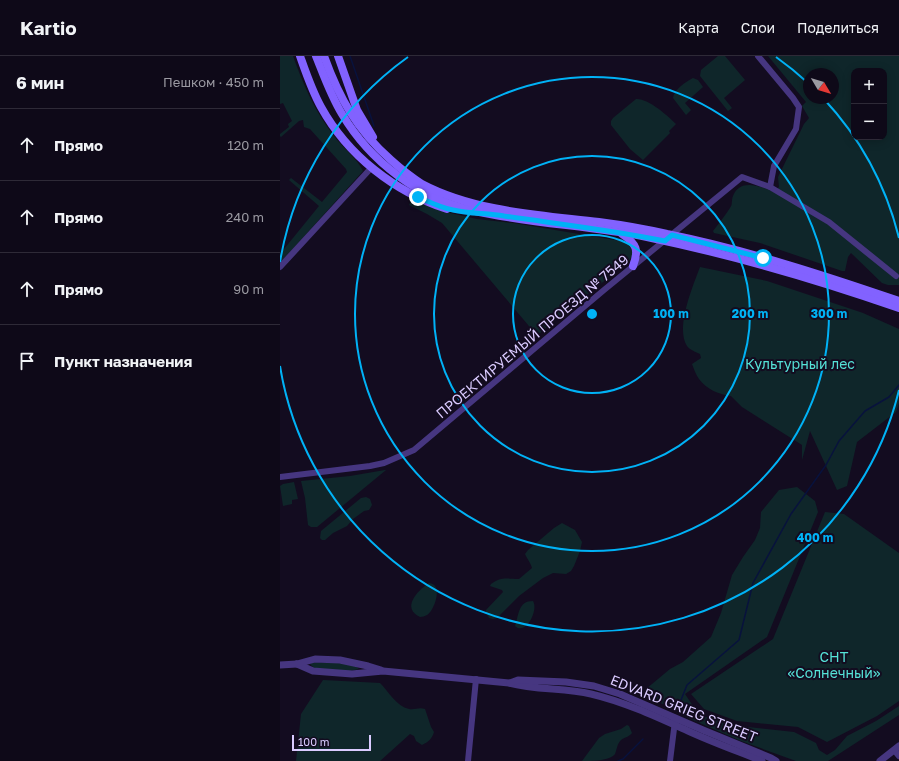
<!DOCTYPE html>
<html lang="ru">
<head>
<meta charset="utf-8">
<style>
	:root { --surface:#0e0918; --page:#171221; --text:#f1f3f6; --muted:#9b9aa2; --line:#2e2a37 }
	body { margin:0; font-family:"Golos Text",sans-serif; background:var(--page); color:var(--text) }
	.controls { position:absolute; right:12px; top:12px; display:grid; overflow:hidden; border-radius:8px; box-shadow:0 2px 10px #0003 }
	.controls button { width:36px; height:36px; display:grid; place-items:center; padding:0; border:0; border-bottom:1px solid var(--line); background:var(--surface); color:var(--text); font:20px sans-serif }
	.compass { position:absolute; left:523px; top:12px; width:36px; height:36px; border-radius:50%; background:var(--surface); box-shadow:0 2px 10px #0003; rotate:128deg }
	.scale { position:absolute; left:12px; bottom:10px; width:79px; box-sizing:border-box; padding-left:4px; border:2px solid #dacbff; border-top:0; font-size:11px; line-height:14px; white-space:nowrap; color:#dacbff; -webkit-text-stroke:3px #130c20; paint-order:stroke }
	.stop { position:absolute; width:12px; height:12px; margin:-9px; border:3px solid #00b2f6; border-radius:50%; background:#fff }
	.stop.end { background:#00b2f6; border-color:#fff; box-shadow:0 1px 4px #0008 }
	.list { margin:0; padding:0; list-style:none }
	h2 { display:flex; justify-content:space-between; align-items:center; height:52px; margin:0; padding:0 16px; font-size:17px }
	h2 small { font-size:13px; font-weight:400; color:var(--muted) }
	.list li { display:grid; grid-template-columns:26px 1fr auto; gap:12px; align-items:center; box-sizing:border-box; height:72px; padding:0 16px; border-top:1px solid var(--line) }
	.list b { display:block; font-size:15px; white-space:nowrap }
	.list em { font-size:13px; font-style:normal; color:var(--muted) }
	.icon { flex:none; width:22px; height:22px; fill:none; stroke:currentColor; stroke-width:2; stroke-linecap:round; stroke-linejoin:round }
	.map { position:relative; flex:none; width:619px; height:705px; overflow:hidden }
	header { display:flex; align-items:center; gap:24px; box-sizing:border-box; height:56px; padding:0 20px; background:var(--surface); border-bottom:1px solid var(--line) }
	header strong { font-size:19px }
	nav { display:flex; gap:22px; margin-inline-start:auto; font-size:14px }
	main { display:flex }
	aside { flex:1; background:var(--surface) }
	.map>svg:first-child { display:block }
</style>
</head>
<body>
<header>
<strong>Kartio</strong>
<nav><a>Карта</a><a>Слои</a><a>Поделиться</a></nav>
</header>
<main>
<aside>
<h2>6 мин<small>Пешком · 450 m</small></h2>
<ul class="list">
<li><svg class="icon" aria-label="ahead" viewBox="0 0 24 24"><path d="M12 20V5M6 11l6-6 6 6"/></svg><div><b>Прямо</b></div><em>120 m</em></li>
<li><svg class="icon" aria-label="ahead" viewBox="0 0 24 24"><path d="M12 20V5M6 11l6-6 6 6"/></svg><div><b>Прямо</b></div><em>240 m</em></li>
<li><svg class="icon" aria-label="ahead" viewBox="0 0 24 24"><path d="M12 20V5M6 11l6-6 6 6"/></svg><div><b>Прямо</b></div><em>90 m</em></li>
<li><svg class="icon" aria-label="arrive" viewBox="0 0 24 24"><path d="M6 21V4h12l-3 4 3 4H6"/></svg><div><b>Пункт назначения</b></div></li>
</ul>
</aside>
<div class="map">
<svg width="619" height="705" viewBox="0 0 619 705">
	<rect width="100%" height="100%" fill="#130c20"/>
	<g fill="#0f262a" fill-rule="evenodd">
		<path d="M 0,0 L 13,0 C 23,28 35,56 54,80 C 63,92 77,102 83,115 L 0,207 L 0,198 L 39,150 L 9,124 L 11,122 L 42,146 L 67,116 L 66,113 L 30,73 L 24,71 L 23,64 L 19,65 L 1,81 L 0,80 L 0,78 L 9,71 L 8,68 L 12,65 L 3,47 L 0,48 Z"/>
		<polygon points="438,0 445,0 465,24 444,42 452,52 448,55 420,20 421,14"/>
		<path d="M 488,0 L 619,0 L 619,229 L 608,229 L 602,227 L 571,197 L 568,201 L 565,215 L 562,215 L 480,187 L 434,177 L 433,175 C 439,167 445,160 450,152 C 453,148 451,145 453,140 C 460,122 480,130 494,136 L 499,131 L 498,121 L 524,68 L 529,62 L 522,50 L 526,46 ZM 574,15 L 604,15 L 604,81 L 574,81 ZM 529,18 L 553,18 L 553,42 L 529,42 Z"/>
		<path d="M 413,22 L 418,24 L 423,31 L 405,47 L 411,54 L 406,59 L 393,42 C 394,34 405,26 413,22 Z"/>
		<path d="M 356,43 C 368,42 388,60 396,68 L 389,75 L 390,77 L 363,104 L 350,93 L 331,69 L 331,65 L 333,62 Z"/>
		<polygon points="132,142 150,150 170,157 197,163 233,167 347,186 353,192 352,200 349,205 260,277 254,276 162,167 147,158 129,149"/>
		<path d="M 420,211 L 487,225 L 583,257 L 619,273 L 619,347 L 616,356 L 577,386 L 567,430 L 557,434 L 530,375 L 522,404 L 522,389 L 462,351 L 451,340 C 440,339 426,333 419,323 C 416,319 414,313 412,308 L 421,302 L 420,298 C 416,296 410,294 407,290 C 395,272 413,230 420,211 Z"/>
		<polygon points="105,414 106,414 37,471 31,471 28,469 25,442 21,425 70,420"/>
		<polygon points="14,426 18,443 12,444 12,448 3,450 0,430 3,428"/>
		<polygon points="517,431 535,445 538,456 487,581 405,638 419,659 459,670 514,676 536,687 539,694 547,699 555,694 567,680 596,665 619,650 619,659 548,705 516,705 461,685 406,661 388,650 363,640 366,633 390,613 403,606 431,581 441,557 452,519 463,501 475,484 480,472 481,456 499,434"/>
		<polygon points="86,441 90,443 92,449 89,454 84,455 73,463 67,470 53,477 45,484 42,484 40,482 41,475 81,442"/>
		<polygon points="545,456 564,458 619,497 619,645 597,660 547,686 518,671 457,665 424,653 411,638 493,583"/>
		<path d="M 282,467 L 295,474 L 302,486 L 300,495 L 294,510 L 291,515 L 286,518 L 273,517 L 263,522 L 239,540 L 217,562 L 213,563 L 209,562 L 206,556 L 206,554 L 223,536 L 222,534 L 210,530 L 211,528 C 222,520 227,523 239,523 L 252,512 C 251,507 247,503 245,498 L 248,494 L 274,472 Z"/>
		<path d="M 149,527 C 164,528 154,555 147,559 C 145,560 142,561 140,561 C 121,552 137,535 149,527 Z"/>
		<path d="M 253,545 C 259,555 245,580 235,570 C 239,559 238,545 253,545 Z"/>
		<path d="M 32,606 C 43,607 71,605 79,613 L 70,615 L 34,612 L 30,608 Z"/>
		<path d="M 43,624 L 100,627 C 109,636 116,650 129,653 C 135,654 139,651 145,653 L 151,671 L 154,676 C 152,683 148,686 142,689 L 136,685 L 134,680 L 130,678 L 100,705 L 16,705 L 21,658 Z"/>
		<path d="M 347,669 L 349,670 L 352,677 C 349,681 345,681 341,684 C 337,688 337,693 335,698 C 330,705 311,705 302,705 L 319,682 L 325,678 L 341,673 Z"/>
	</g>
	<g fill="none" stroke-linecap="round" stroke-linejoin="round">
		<g stroke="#08123d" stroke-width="1.5">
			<polyline points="70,0 94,70"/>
			<polyline points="401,644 407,629 459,584 473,527 511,458 546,409 559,385 585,355 609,341 619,329"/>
			<polyline points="338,705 343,703 363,683"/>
		</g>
		<g stroke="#463680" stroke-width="6">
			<polyline points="478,0 513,42 519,51 516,73 494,110 490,131"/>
			<polyline points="0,211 92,111"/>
			<polyline points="0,421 90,410 104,407 134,394 324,234 462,121 490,131 549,166 616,220"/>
			<polyline points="614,694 619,700"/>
			<polyline points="188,705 196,623"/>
			<polyline points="390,705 395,665"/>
		</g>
		<g stroke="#463680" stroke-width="7">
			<path d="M 17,608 L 33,615 L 72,618 L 103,615 L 229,627 C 256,634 284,632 311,638 C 345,646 377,661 408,675 C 432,686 457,695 482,705"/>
			<polyline points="0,609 17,608 35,603 60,604 88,610 101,614"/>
			<polyline points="230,627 238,624 286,626 314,630 340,638 423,674 491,702 496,705"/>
			<polyline points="600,705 619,690"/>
		</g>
		<g stroke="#8262ff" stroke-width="8">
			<path d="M 20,0 C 26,17 32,35 41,51 C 68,100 115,136 167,153"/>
			<path d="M 36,0 C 44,20 51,40 62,58 C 90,105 138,142 191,154 C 249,168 309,169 367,181 C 453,199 536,223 619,252"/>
			<path d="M 44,0 C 59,42 77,74 111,104 C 121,113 131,121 142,128 C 195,156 261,159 319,166 C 342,169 365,173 387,178 C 466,194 543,219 619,245"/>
			<polyline points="58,0 77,54 93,81"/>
			<path d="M 342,178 C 357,188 359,194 353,210"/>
		</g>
	</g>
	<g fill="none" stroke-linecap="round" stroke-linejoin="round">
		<path stroke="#00b2f6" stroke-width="5" d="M 138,141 C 149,146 161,152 173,154 C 190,158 207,157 224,160 C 278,168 332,174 385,185 L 392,179 L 483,202"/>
	</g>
	<g fill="none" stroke="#00b2f6" stroke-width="2">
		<circle cx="312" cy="258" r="79"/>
		<circle cx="312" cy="258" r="158"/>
		<circle cx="312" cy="258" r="237"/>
		<path d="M619 334A316 316 0 0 1 0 310M0 206A316 316 0 0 1 128 1M496 1A316 316 0 0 1 528 27M543 42A316 316 0 0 1 619 182"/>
	</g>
	<g text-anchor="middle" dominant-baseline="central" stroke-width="4" stroke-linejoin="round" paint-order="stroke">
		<g font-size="14" fill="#dacbff" stroke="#130c20">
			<text transform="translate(252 280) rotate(-40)">ПРОЕКТИРУЕМЫЙ ПРОЕЗД № 7549</text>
			<text transform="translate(404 652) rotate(22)">EDVARD GRIEG STREET</text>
		</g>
		<g font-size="14" fill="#55e1d7" stroke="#130c20">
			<text x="520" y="307">Культурный лес</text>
			<text x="554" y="600">СНТ<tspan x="554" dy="16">«Солнечный»</tspan></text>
		</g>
	</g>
	<circle cx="312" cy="258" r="6" fill="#00b2f6" stroke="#130c20" stroke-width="2"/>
	<g font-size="12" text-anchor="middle" font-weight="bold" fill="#00b2f6" stroke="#130c20" stroke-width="4" stroke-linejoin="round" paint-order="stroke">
		<text x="391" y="262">100 m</text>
		<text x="470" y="262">200 m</text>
		<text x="549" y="262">300 m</text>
		<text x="535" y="486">400 m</text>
	</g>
</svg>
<div class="controls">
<button>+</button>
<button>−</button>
</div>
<svg class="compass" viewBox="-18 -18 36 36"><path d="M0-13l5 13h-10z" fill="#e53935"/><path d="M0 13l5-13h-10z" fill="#9b9aa2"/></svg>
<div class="scale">100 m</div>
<div class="stop" style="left:483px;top:202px"></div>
<div class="stop end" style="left:138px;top:141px"></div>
</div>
</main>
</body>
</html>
